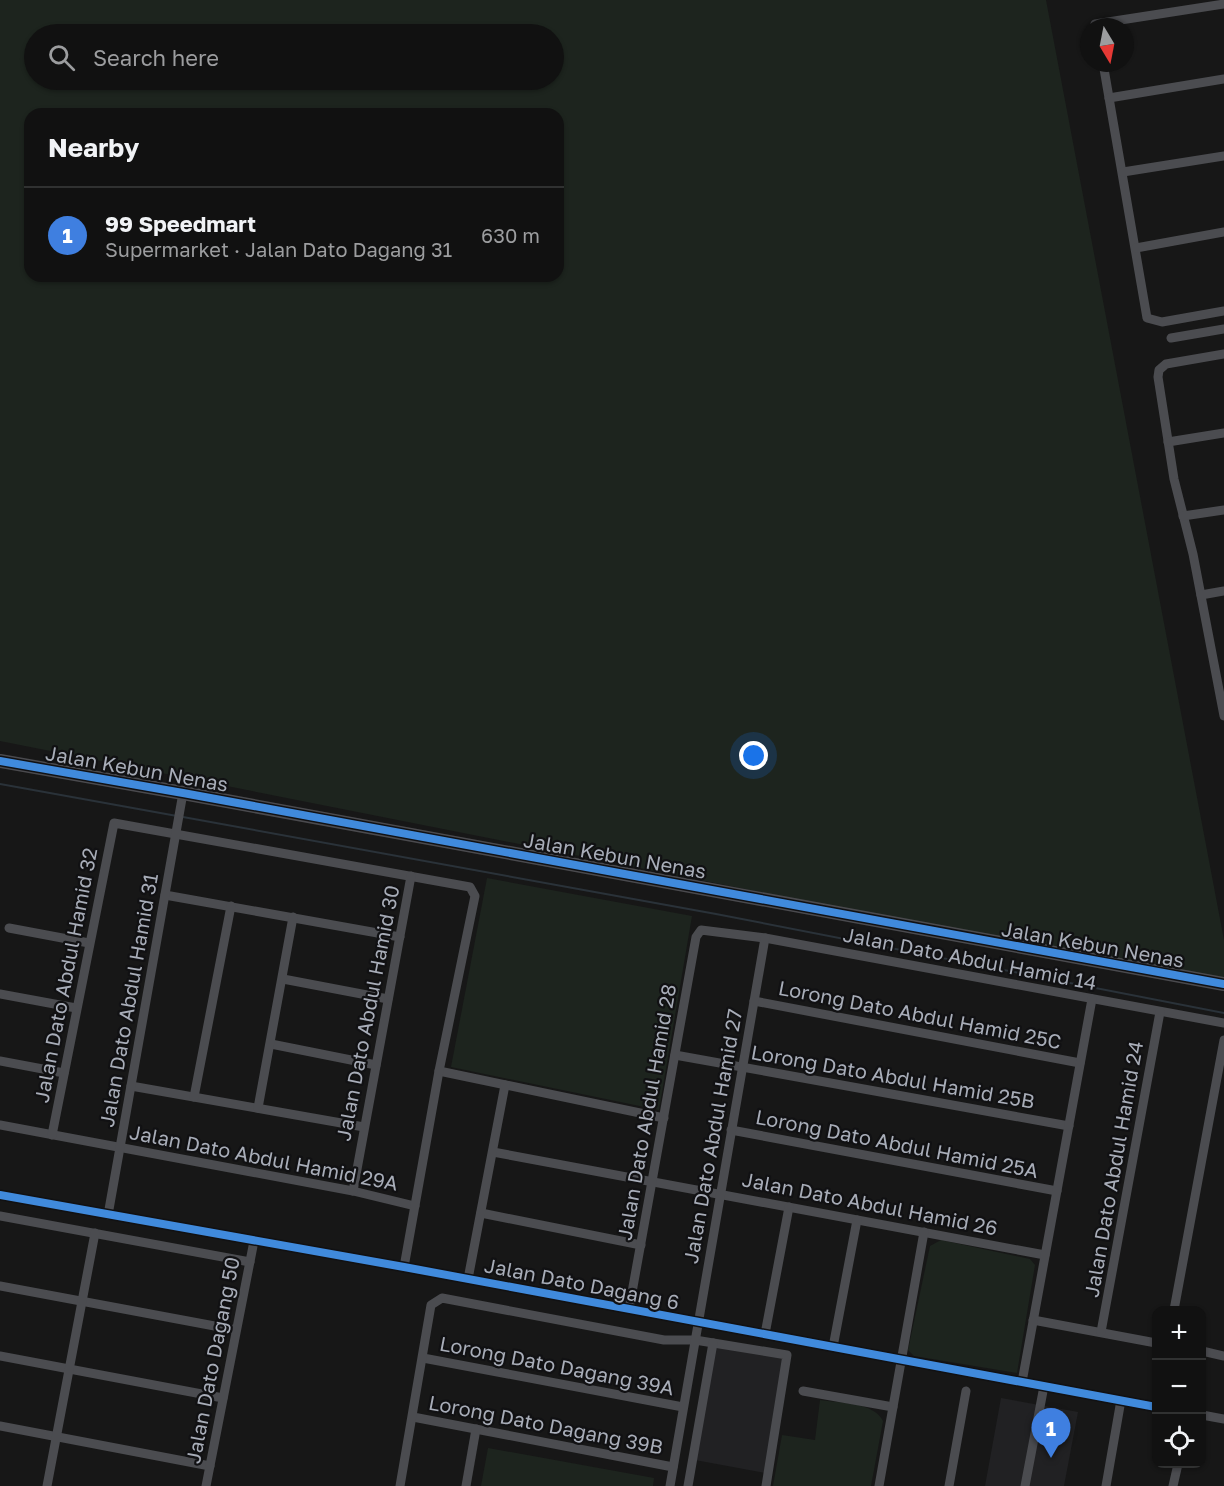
<!DOCTYPE html>
<html lang="en">
<head>
<meta charset="utf-8">
<style>
	:root { --surface:#111; --page:#1e1f1f; --text:#f1f3f6; --muted:#9c9d9f; --line:#303131; --accent:#8c9099 }
	body { margin:0; font-family:"Golos Text",sans-serif; background:var(--page); color:var(--text) }
	.controls { position:absolute; right:18px; bottom:18px; display:grid; overflow:hidden; border-radius:12px; box-shadow:0 2px 4px #0004 }
	.controls button { width:54px; height:54px; display:grid; place-items:center; padding:0; border:0; border-bottom:2px solid var(--line); background:var(--surface); color:var(--text); font:30px sans-serif }
	.compass { position:absolute; left:1080px; top:18px; width:54px; height:54px; border-radius:50%; background:var(--surface); box-shadow:0 2px 4px #0004; rotate:170deg }
	.you { position:absolute; left:754px; top:756px; width:21px; height:21px; margin:-15px; border:4px solid #fff; border-radius:50%; background:#1a73e8; box-shadow:0 0 0 9px #1a73e833 }
	.badge { display:grid; place-items:center; width:39px; height:39px; border-radius:50%; background:var(--accent); color:#fff; font-size:20px; font-weight:700 }
	.pin { position:absolute; translate:-50% -50px; filter:drop-shadow(0 2px 3px #0008) }
	.pin::after { content:''; position:absolute; top:32px; width:21px; height:18px; background:inherit; clip-path:polygon(0 0,100% 0,50% 100%) }
	.list { margin:0; padding:0; list-style:none }
	h2 { display:flex; justify-content:space-between; align-items:center; height:78px; margin:0; padding:0 24px; font-size:26px }
	h2 small { font-size:20px; font-weight:400; color:var(--muted) }
	.list li { display:grid; grid-template-columns:39px 1fr auto; gap:18px; align-items:center; box-sizing:border-box; height:96px; padding:0 24px; border-top:2px solid var(--line) }
	.list b { display:block; font-size:22px; white-space:nowrap }
	.list p { margin:0; font-size:20px; white-space:nowrap; color:var(--muted) }
	.list em { font-size:20px; font-style:normal; color:var(--muted) }
	.icon { flex:none; width:33px; height:33px; fill:none; stroke:currentColor; stroke-width:2; stroke-linecap:round; stroke-linejoin:round }
	.map { position:relative; flex:none; width:1224px; height:1486px; overflow:hidden }
	.search { position:absolute; background:var(--surface); box-shadow:0 2px 4px #0004; left:24px; top:24px; width:540px; height:66px; display:flex; align-items:center; gap:15px; box-sizing:border-box; padding:0 21px; border-radius:33px; color:var(--muted); font-size:22px }
	.panel { position:absolute; background:var(--surface); box-shadow:0 2px 4px #0004; left:24px; top:108px; width:540px; height:174px; border-radius:18px }
	.map>svg:first-child { display:block }
</style>
</head>
<body>
<div class="map">
<svg width="1224" height="1486" viewBox="0 0 1224 1486">
	<rect width="100%" height="100%" fill="#171717"/>
	<g fill="#212123">
		<polygon points="716,1346 783,1358 765,1473 695,1460"/>
		<polygon points="1001,1398 1078,1412 1064,1486 985,1486"/>
	</g>
	<g fill="#1d241e" fill-rule="evenodd">
		<path d="M 0,0 L 1046,0 L 1224,940 L 1224,984 L 0,741 ZM 34,34 L 554,34 L 554,80 L 34,80 ZM 30,114 L 558,114 L 558,276 L 30,276 Z"/>
		<polygon points="487,878 692,916 659,1110 451,1067"/>
		<polygon points="941,1240 1030,1259 1035,1265 1017,1373 914,1356 908,1350 930,1246"/>
		<path d="M 820,1400 C 839,1403 874,1402 883,1421 L 871,1486 L 773,1486 L 782,1435 L 815,1440 Z"/>
		<polygon points="488,1448 654,1478 653,1486 481,1486"/>
	</g>
	<g fill="none" stroke-linecap="round" stroke-linejoin="round">
		<g stroke="#2a3239" stroke-width="2">
			<polyline points="0,784 177,816"/>
			<polyline points="183,817 716,914 1224,1013"/>
		</g>
		<g stroke="#4b4c50" stroke-width="9">
			<polyline points="1096,27 1095,24 1224,4"/>
			<polyline points="1103,63 1147,318 1162,322 1224,311"/>
			<polyline points="1109,98 1224,79"/>
			<polyline points="1123,172 1224,156"/>
			<polyline points="1136,248 1224,232"/>
			<polyline points="1171,338 1224,329"/>
			<polyline points="1224,354 1166,364 1159,370 1158,377 1174,479 1193,554 1224,716"/>
			<polyline points="1168,442 1224,433"/>
			<polyline points="1183,516 1224,510"/>
			<polyline points="1201,595 1224,591"/>
			<polyline points="165,895 400,937"/>
			<polyline points="9,928 89,943"/>
			<polyline points="283,979 388,999"/>
			<polyline points="0,994 76,1008"/>
			<polyline points="754,1001 1080,1063"/>
			<polyline points="271,1044 376,1065"/>
			<polyline points="675,1055 1069,1126"/>
			<polyline points="0,1061 64,1073"/>
			<polyline points="439,1071 664,1118"/>
			<polyline points="131,1086 364,1127"/>
			<polyline points="194,1097 231,906"/>
			<polyline points="258,1108 293,917"/>
			<polyline points="0,1125 353,1191 415,1206"/>
			<polyline points="731,1130 1057,1191"/>
			<polyline points="52,1135 114,823 470,887 475,896 439,1071 404,1267"/>
			<polyline points="493,1152 1045,1255"/>
			<polyline points="353,1191 411,876"/>
			<polyline points="0,1195 404,1267 1156,1407"/>
			<polyline points="481,1213 641,1245"/>
			<polyline points="108,1215 183,793"/>
			<polyline points="0,1216 250,1262"/>
			<polyline points="468,1279 505,1085"/>
			<polyline points="0,1286 236,1330"/>
			<polyline points="629,1309 696,937 701,930 765,938 1224,1023"/>
			<polyline points="1174,1310 1224,1040"/>
			<polyline points="1033,1320 1156,1343"/>
			<polyline points="1101,1332 1160,1012"/>
			<polyline points="765,1334 789,1207"/>
			<polyline points="833,1347 857,1220"/>
			<polyline points="1202,1351 1224,1356"/>
			<polyline points="0,1356 223,1398"/>
			<polyline points="423,1358 683,1407"/>
			<polyline points="1022,1382 1092,999"/>
			<polyline points="803,1391 893,1407"/>
			<polyline points="1202,1415 1224,1419"/>
			<polyline points="413,1417 673,1467"/>
			<polyline points="0,1426 210,1466"/>
			<polyline points="47,1486 95,1233"/>
			<polyline points="206,1486 254,1241"/>
			<polyline points="400,1486 431,1305 442,1298 664,1340 695,1340 787,1355 766,1486"/>
			<polyline points="466,1486 476,1429"/>
			<polyline points="670,1486 765,938"/>
			<polyline points="688,1486 713,1343"/>
			<polyline points="879,1486 924,1232"/>
			<polyline points="949,1486 966,1391"/>
			<polyline points="1025,1486 1044,1386"/>
			<polyline points="1106,1486 1121,1400"/>
			<polyline points="1173,1486 1178,1464"/>
		</g>
		<polyline stroke="#4a4a4e" stroke-width="14" points="0,761 183,793 1224,984"/>
		<defs>
			<g id="cycleway">
				<polyline points="0,761 183,793 1224,984"/>
				<polyline points="0,1195 404,1267 1156,1407"/>
			</g>
		</defs>
		<use href="#cycleway" stroke="#111113" stroke-width="11"/>
		<use href="#cycleway" stroke="#408adc" stroke-width="8"/>
	</g>
	<g text-anchor="middle" dominant-baseline="central" stroke-width="4.5" stroke-linejoin="round" paint-order="stroke">
		<g font-size="20" fill="#a8adb8" stroke="#111113">
			<text transform="translate(137 768) rotate(10)">Jalan Kebun Nenas</text>
			<text transform="translate(615 855) rotate(10)">Jalan Kebun Nenas</text>
			<text transform="translate(1093 944) rotate(10)">Jalan Kebun Nenas</text>
			<text transform="translate(970 958) rotate(11)">Jalan Dato Abdul Hamid 14</text>
			<text transform="translate(65 975) rotate(-79)">Jalan Dato Abdul Hamid 32</text>
			<text transform="translate(128 1000) rotate(-80)">Jalan Dato Abdul Hamid 31</text>
			<text transform="translate(367 1013) rotate(-79)">Jalan Dato Abdul Hamid 30</text>
			<text transform="translate(920 1014) rotate(11)">Lorong Dato Abdul Hamid 25C</text>
			<text transform="translate(893 1076) rotate(10)">Lorong Dato Abdul Hamid 25B</text>
			<text transform="translate(646 1112) rotate(-80)">Jalan Dato Abdul Hamid 28</text>
			<text transform="translate(712 1136) rotate(-80)">Jalan Dato Abdul Hamid 27</text>
			<text transform="translate(897 1143) rotate(11)">Lorong Dato Abdul Hamid 25A</text>
			<text transform="translate(264 1157) rotate(11)">Jalan Dato Abdul Hamid 29A</text>
			<text transform="translate(1113 1169) rotate(-80)">Jalan Dato Abdul Hamid 24</text>
			<text transform="translate(870 1203) rotate(11)">Jalan Dato Abdul Hamid 26</text>
			<text transform="translate(582 1283) rotate(11)">Jalan Dato Dagang 6</text>
			<text transform="translate(212 1360) rotate(-79)">Jalan Dato Dagang 50</text>
			<text transform="translate(557 1365) rotate(11)">Lorong Dato Dagang 39A</text>
			<text transform="translate(546 1424) rotate(11)">Lorong Dato Dagang 39B</text>
		</g>
	</g>
</svg>
<div class="controls">
<button>+</button>
<button>−</button>
<button><svg class="icon" aria-label="locate" viewBox="0 0 24 24"><circle cx="12" cy="12" r="6"/><path d="M12 2v4M12 18v4M2 12h4M18 12h4"/></svg></button>
</div>
<svg class="compass" viewBox="-18 -18 36 36"><path d="M0-13l5 13h-10z" fill="#e53935"/><path d="M0 13l5-13h-10z" fill="#9c9d9f"/></svg>
<div class="you"></div>
<div class="pin badge" style="left:1051px;top:1458px;background:#3f7fe0">1</div>
<div class="search"><svg class="icon" aria-label="search" viewBox="0 0 24 24"><circle cx="10" cy="10" r="6"/><path d="M15 15l6 6"/></svg>Search here</div>
<section class="panel">
<h2>Nearby<small></small></h2>
<ul class="list">
<li><span class="badge" style="background:#3f7fe0">1</span><div><b>99 Speedmart</b><p>Supermarket · Jalan Dato Dagang 31</p></div><em>630 m</em></li>
</ul>
</section>
</div>
</body>
</html>
